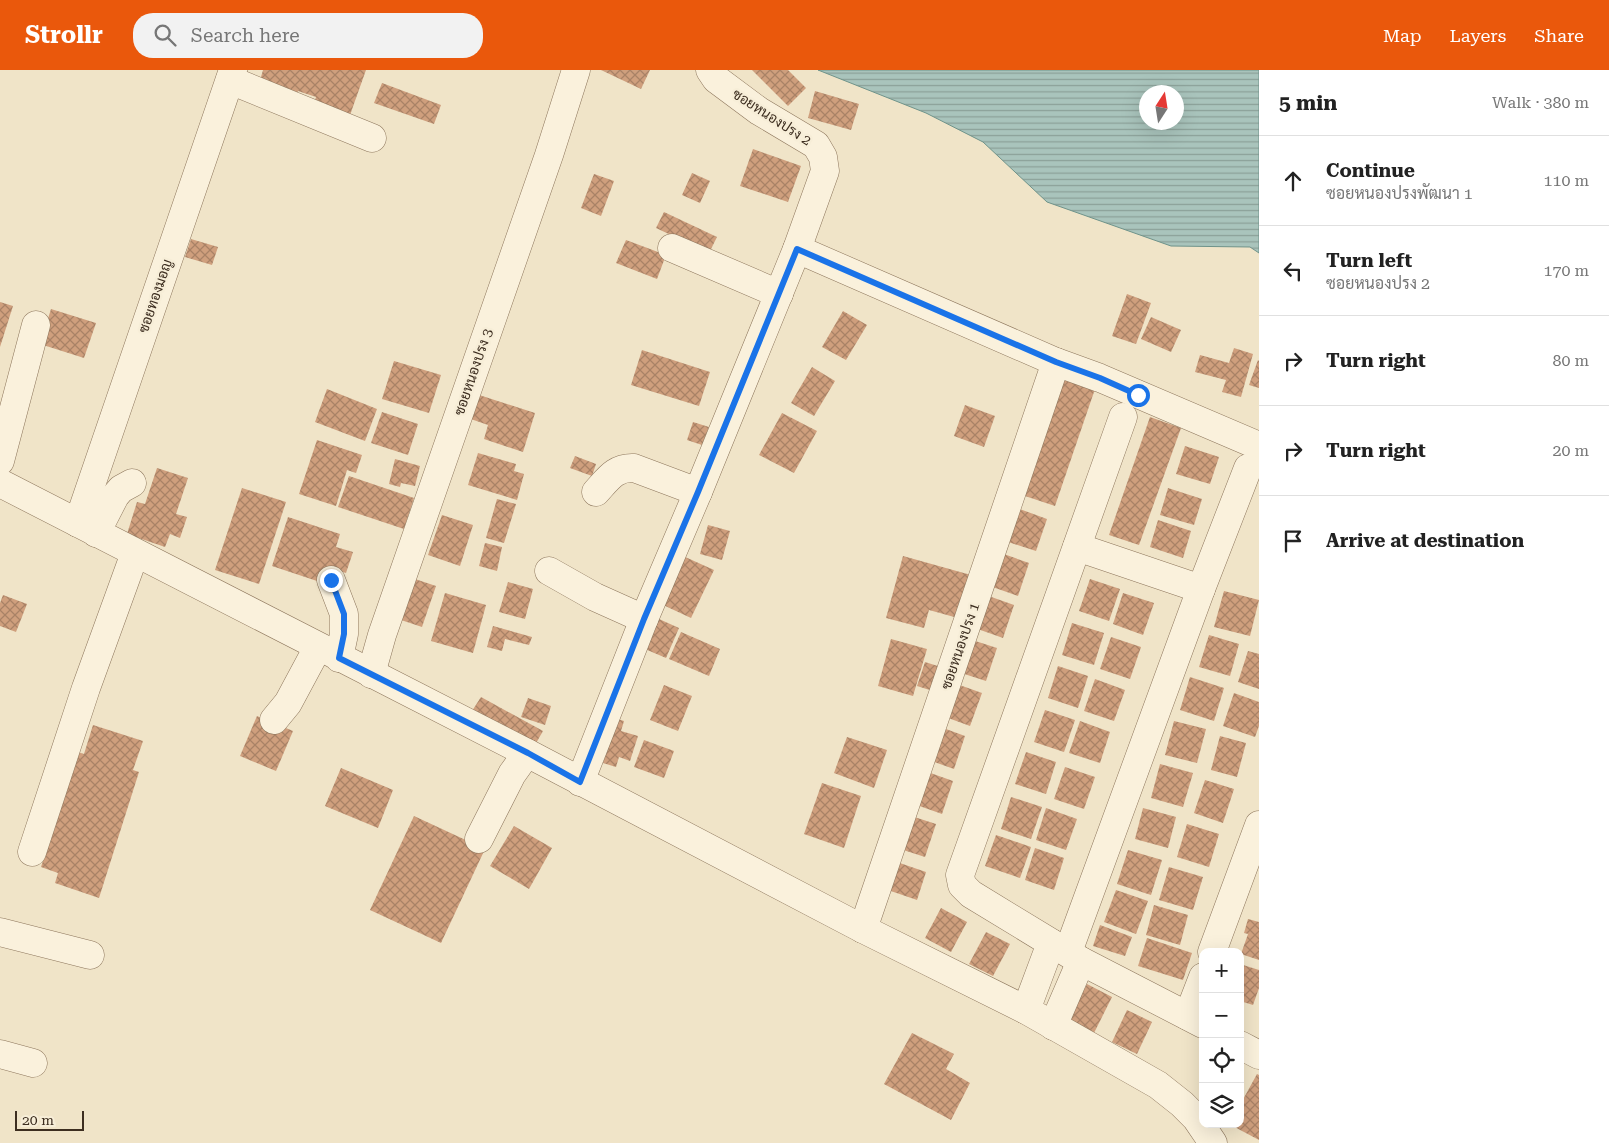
<!DOCTYPE html>
<html lang="en">
<head>
<meta charset="utf-8">
<style>
	:root { --surface:#fff; --page:#f2f2f2; --text:#222; --muted:#767676; --line:#e0e0e0; --accent:#ea580c }
	body { margin:0; font-family:"Roboto Serif",Sarabun,serif; background:var(--page); color:var(--text) }
	.controls { position:absolute; right:15px; bottom:15px; display:grid; overflow:hidden; border-radius:10px; box-shadow:0 5px 20px #0002 }
	.controls button { width:45px; height:45px; display:grid; place-items:center; padding:0; border:0; border-bottom:1px solid var(--line); background:var(--surface); color:var(--text); font:25px sans-serif }
	.compass { position:absolute; left:1139px; top:15px; width:45px; height:45px; border-radius:50%; background:var(--surface); box-shadow:0 5px 20px #0002; rotate:12deg }
	.scale { position:absolute; left:15px; bottom:12px; width:69px; box-sizing:border-box; padding-left:5px; border:2px solid #3d2e20; border-top:0; font-size:14px; line-height:18px; white-space:nowrap; color:#3d2e20; -webkit-text-stroke:4px #f7eed8; paint-order:stroke }
	.stop { position:absolute; width:15px; height:15px; margin:-11px; border:4px solid #1a73e8; border-radius:50%; background:#fff }
	.stop.end { background:#1a73e8; border-color:#fff; box-shadow:0 1px 5px #0008 }
	.list { margin:0; padding:0; list-style:none }
	h2 { display:flex; justify-content:space-between; align-items:center; height:65px; margin:0; padding:0 20px; font-size:21px }
	h2 small { font-size:16px; font-weight:400; color:var(--muted) }
	.list li { display:grid; grid-template-columns:32px 1fr auto; gap:15px; align-items:center; box-sizing:border-box; height:90px; padding:0 20px; border-top:1px solid var(--line) }
	.list b { display:block; font-size:19px; white-space:nowrap }
	.list p { margin:0; font-size:16px; white-space:nowrap; color:var(--muted) }
	.list em { font-size:16px; font-style:normal; color:var(--muted) }
	.icon { flex:none; width:28px; height:28px; fill:none; stroke:currentColor; stroke-width:2; stroke-linecap:round; stroke-linejoin:round }
	.map { position:relative; flex:none; width:1259px; height:1073px; overflow:hidden }
	header { display:flex; align-items:center; gap:30px; box-sizing:border-box; height:70px; padding:0 25px; background:var(--accent); color:#fff }
	header strong { font-size:24px }
	nav { display:flex; gap:28px; margin-inline-start:auto; font-size:18px }
	.search { width:350px; height:45px; background:var(--page); display:flex; align-items:center; gap:12px; box-sizing:border-box; padding:0 18px; border-radius:20px; color:var(--muted); font-size:19px }
	main { display:flex }
	aside { flex:1; background:var(--surface) }
	.map>svg:first-child { display:block }
</style>
</head>
<body>
<header>
<strong>Strollr</strong>
<div class="search"><svg class="icon" aria-label="search" viewBox="0 0 24 24"><circle cx="10" cy="10" r="6"/><path d="M15 15l6 6"/></svg>Search here</div>
<nav><a>Map</a><a>Layers</a><a>Share</a></nav>
</header>
<main>
<div class="map">
<svg width="1259" height="1073" viewBox="0 0 1259 1073">
	<defs>
		<pattern id="water-rules" width="6" height="5" patternUnits="userSpaceOnUse" patternTransform="scale(1.25)"><rect width="6" height="5" fill="#a9c4bc"/><path d="M0 2.5h6" fill="none" stroke="#8ba098"/></pattern>
		<pattern id="building-cross-hatch" width="8" height="8" patternUnits="userSpaceOnUse" patternTransform="scale(1.25)"><rect width="8" height="8" fill="#cf9f7d"/><path d="M0 0l8 8M0 8l8-8" fill="none" stroke="#a98266"/></pattern>
	</defs>
	<rect width="100%" height="100%" fill="#f0e4c8"/>
	<path fill="url(#water-rules)" stroke="#6f938a" fill-rule="evenodd" d="M 818,0 L 1259,0 L 1259,183 L 1250,177 L 1171,176 L 1047,132 L 983,72 L 926,43 ZM 1146,22 L 1176,22 L 1176,52 L 1146,52 Z"/>
	<g fill="url(#building-cross-hatch)">
		<polygon points="263,0 366,0 350,45 314,33 316,27 298,21 296,26 259,14"/>
		<polygon points="601,0 650,0 641,19"/>
		<polygon points="752,0 788,0 806,18 788,36"/>
		<polygon points="382,13 441,35 434,54 374,33"/>
		<polygon points="815,21 859,34 851,60 808,48"/>
		<polygon points="753,79 801,96 788,132 740,116"/>
		<polygon points="692,103 710,111 700,133 682,125"/>
		<polygon points="594,104 614,111 601,146 581,138"/>
		<polygon points="664,142 717,167 709,183 656,158"/>
		<polygon points="191,169 218,177 212,195 185,187"/>
		<polygon points="626,170 666,185 657,209 616,193"/>
		<polygon points="1127,224 1151,233 1136,274 1112,266"/>
		<polygon points="0,232 13,236 0,277"/>
		<polygon points="51,239 96,253 84,288 40,274"/>
		<polygon points="843,241 867,255 846,290 822,277"/>
		<polygon points="1151,247 1181,260 1171,282 1141,269"/>
		<polygon points="1234,278 1253,284 1241,327 1222,322 1226,310 1195,302 1200,285 1229,293"/>
		<polygon points="642,280 710,302 699,336 631,315"/>
		<polygon points="1258,290 1259,291 1259,318 1249,315"/>
		<polygon points="394,291 441,305 429,343 382,329"/>
		<polygon points="812,297 835,311 814,346 791,333"/>
		<polygon points="1062,307 1095,319 1055,436 1022,425"/>
		<polygon points="327,319 377,339 365,371 315,352"/>
		<polygon points="473,323 535,343 523,382 484,369 488,355 465,347"/>
		<polygon points="965,335 995,346 984,377 954,366"/>
		<polygon points="382,342 418,354 408,385 371,373"/>
		<polygon points="782,343 817,361 794,403 759,385"/>
		<polygon points="1150,347 1181,358 1139,475 1109,465"/>
		<polygon points="693,352 709,357 702,375 687,370"/>
		<polygon points="317,370 362,385 356,403 347,400 336,436 299,424"/>
		<polygon points="1185,376 1219,387 1210,414 1176,404"/>
		<polygon points="478,383 516,394 514,401 524,404 517,430 468,415"/>
		<polygon points="575,386 596,394 592,406 570,398"/>
		<polygon points="395,389 420,396 415,416 401,413 400,417 389,414"/>
		<polygon points="157,398 188,408 176,444 187,447 180,468 170,464 165,477 127,464 137,432 145,434"/>
		<polygon points="349,406 414,428 404,459 338,437"/>
		<polygon points="242,418 286,432 259,514 215,500"/>
		<polygon points="1168,418 1202,429 1194,455 1160,445"/>
		<polygon points="497,429 516,434 504,473 486,468"/>
		<polygon points="1017,438 1047,449 1036,481 1005,471"/>
		<polygon points="442,445 473,455 460,496 428,485"/>
		<polygon points="288,447 340,464 336,477 353,482 346,503 328,497 323,513 272,496"/>
		<polygon points="1158,450 1191,461 1183,488 1150,477"/>
		<polygon points="708,455 730,461 722,490 700,484"/>
		<polygon points="485,473 502,477 497,501 479,496"/>
		<polygon points="998,482 1029,493 1018,526 987,515"/>
		<polygon points="683,486 714,500 691,548 661,534"/>
		<polygon points="903,486 978,507 965,550 929,540 924,558 886,548"/>
		<polygon points="415,509 436,516 422,557 401,550"/>
		<polygon points="1090,509 1120,519 1109,551 1079,541"/>
		<polygon points="508,512 533,519 525,549 499,542"/>
		<polygon points="1224,521 1259,530 1250,566 1214,557"/>
		<polygon points="445,523 486,535 473,583 431,571"/>
		<polygon points="1123,523 1154,533 1143,565 1113,554"/>
		<polygon points="983,524 1014,535 1003,568 972,557"/>
		<polygon points="3,525 27,534 16,562 0,556 0,533"/>
		<polygon points="659,549 679,558 666,588 645,579"/>
		<polygon points="1072,553 1104,563 1094,595 1062,585"/>
		<polygon points="493,556 532,567 529,575 505,569 502,581 487,577"/>
		<polygon points="681,562 720,579 709,606 669,589"/>
		<polygon points="1209,565 1239,574 1230,606 1199,597"/>
		<polygon points="1111,567 1141,577 1130,609 1100,599"/>
		<polygon points="966,568 997,578 986,611 955,601"/>
		<polygon points="891,569 927,579 913,626 878,616"/>
		<polygon points="1248,581 1259,584 1259,619 1238,612"/>
		<polygon points="925,592 944,598 936,622 917,616"/>
		<polygon points="1058,596 1088,606 1078,638 1048,628"/>
		<polygon points="1190,607 1224,618 1214,651 1180,640"/>
		<polygon points="1095,609 1125,620 1114,651 1084,641"/>
		<polygon points="951,612 982,623 970,656 940,645"/>
		<polygon points="664,615 692,626 678,661 650,650"/>
		<polygon points="1234,623 1259,632 1259,656 1255,667 1223,656"/>
		<polygon points="481,627 543,661 535,675 472,641"/>
		<polygon points="528,628 551,636 545,655 521,647"/>
		<polygon points="1045,640 1075,650 1064,682 1034,672"/>
		<polygon points="257,646 293,661 276,701 240,686"/>
		<polygon points="608,646 624,651 621,661 638,666 630,691 619,687 616,697 603,693 606,683 597,680"/>
		<polygon points="1080,651 1110,662 1100,693 1069,683"/>
		<polygon points="1174,651 1206,659 1197,693 1165,685"/>
		<polygon points="93,655 143,671 133,700 139,702 99,828 55,813 58,803 41,797 78,682 84,684"/>
		<polygon points="935,655 965,666 954,699 923,688"/>
		<polygon points="1220,666 1246,673 1237,707 1211,700"/>
		<polygon points="847,667 887,680 874,718 834,703"/>
		<polygon points="644,670 674,681 664,708 634,697"/>
		<polygon points="1026,682 1056,692 1046,724 1015,714"/>
		<polygon points="1160,694 1193,703 1183,737 1151,728"/>
		<polygon points="1065,697 1095,707 1084,739 1054,729"/>
		<polygon points="341,698 393,720 378,758 325,736"/>
		<polygon points="922,700 953,711 942,744 911,733"/>
		<polygon points="1205,710 1234,719 1223,753 1194,743"/>
		<polygon points="822,713 861,726 844,778 804,764"/>
		<polygon points="1011,727 1042,737 1031,769 1001,759"/>
		<polygon points="1046,738 1077,749 1066,780 1036,770"/>
		<polygon points="1143,738 1176,747 1168,778 1135,769"/>
		<polygon points="905,744 936,754 925,787 894,777"/>
		<polygon points="414,746 485,779 441,873 370,840"/>
		<polygon points="1187,754 1219,764 1209,797 1177,787"/>
		<polygon points="514,756 552,778 529,819 490,796"/>
		<polygon points="996,765 1031,777 1020,808 985,796"/>
		<polygon points="1035,778 1064,788 1054,820 1025,810"/>
		<polygon points="1128,780 1162,790 1151,825 1117,814"/>
		<polygon points="891,790 926,802 917,830 882,818"/>
		<polygon points="1169,797 1203,807 1193,840 1159,830"/>
		<polygon points="1116,820 1148,831 1136,864 1104,852"/>
		<polygon points="1154,835 1188,845 1180,875 1146,865"/>
		<polygon points="941,838 967,852 951,882 925,868"/>
		<polygon points="1248,849 1259,852 1259,890 1241,884 1248,864 1244,863"/>
		<polygon points="1100,855 1132,867 1125,886 1093,876"/>
		<polygon points="986,862 1010,874 993,906 969,894"/>
		<polygon points="1147,868 1192,883 1183,910 1138,896"/>
		<polygon points="1240,894 1259,900 1259,918 1253,935 1240,931"/>
		<polygon points="1087,914 1112,927 1094,963 1068,950"/>
		<polygon points="1127,940 1152,952 1137,984 1112,972"/>
		<polygon points="912,963 954,984 946,999 970,1013 951,1050 884,1014"/>
		<polygon points="1257,1004 1259,1005 1259,1070 1229,1054 1240,1054 1240,1035"/>
	</g>
	<g fill="none" stroke-linecap="round" stroke-linejoin="round">
		<defs>
			<g id="minor">
				<polyline points="230,10 372,68"/>
				<polyline points="672,178 779,224"/>
				<polyline points="797,179 1056,292 1100,308 1259,376"/>
				<polyline points="1123,347 960,805 962,815 971,824 1081,891 1203,954"/>
				<polyline points="0,391 36,255"/>
				<polyline points="0,413 527,683 863,859 1026,940 1158,1015 1182,1034 1196,1048 1213,1073"/>
				<path d="M 596,422 C 608,409 615,397 634,398 L 698,422"/>
				<polyline points="78,453 233,0"/>
				<polyline points="96,463 115,426 121,419 132,413"/>
				<polyline points="1077,477 1201,519"/>
				<polyline points="549,501 595,527 644,549"/>
				<polyline points="331,510 344,544 344,564 339,588"/>
				<polyline points="371,604 382,565 549,85 576,0"/>
				<polyline points="274,650 288,633 318,577"/>
				<polyline points="580,712 644,549 698,422 797,179 825,101 823,87 816,75 759,41 716,9 710,0"/>
				<polyline points="479,769 512,704 527,683"/>
				<polyline points="32,782 86,618 135,483"/>
				<polyline points="863,859 1056,292"/>
				<polyline points="0,862 90,885"/>
				<polyline points="1068,882 1201,519 1248,398"/>
				<polyline points="1212,882 1259,755"/>
				<polyline points="1026,940 1051,873"/>
				<polyline points="1188,946 1203,907"/>
				<polyline points="1053,956 1081,891"/>
				<polyline points="1240,975 1259,985"/>
				<polyline points="0,984 33,993"/>
			</g>
		</defs>
		<use href="#minor" stroke="#8d765c" stroke-width="29"/>
		<use href="#minor" stroke="#faf1dc" stroke-width="28"/>
	</g>
	<g fill="none" stroke-linecap="round" stroke-linejoin="round">
		<polyline stroke="#1a73e8" stroke-width="6" points="331,510 344,544 344,564 339,588 528,683 580,712 644,549 698,422 797,179 1056,292 1100,308 1138,325"/>
	</g>
	<g text-anchor="middle" dominant-baseline="central" stroke-width="5" stroke-linejoin="round" paint-order="stroke">
		<g font-size="14" fill="#3d2e20" stroke="#f7eed8">
			<text transform="translate(772 47) rotate(33)">ซอยหนองปรง 2</text>
			<text transform="translate(155 226) rotate(-71)">ซอยทองมอญ</text>
			<text transform="translate(473 302) rotate(-71)">ซอยหนองปรง 3</text>
			<text transform="translate(960 576) rotate(-71)">ซอยหนองปรง 1</text>
		</g>
	</g>
</svg>
<div class="controls">
<button>+</button>
<button>−</button>
<button><svg class="icon" aria-label="locate" viewBox="0 0 24 24"><circle cx="12" cy="12" r="6"/><path d="M12 2v4M12 18v4M2 12h4M18 12h4"/></svg></button>
<button><svg class="icon" aria-label="layers" viewBox="0 0 24 24"><path d="M12 4l9 5-9 5-9-5zM3 14l9 5 9-5"/></svg></button>
</div>
<svg class="compass" viewBox="-18 -18 36 36"><path d="M0-13l5 13h-10z" fill="#e53935"/><path d="M0 13l5-13h-10z" fill="#767676"/></svg>
<div class="scale">20 m</div>
<div class="stop" style="left:1138px;top:325px"></div>
<div class="stop end" style="left:331px;top:510px"></div>
</div>
<aside>
<h2>5 min<small>Walk · 380 m</small></h2>
<ul class="list">
<li><svg class="icon" aria-label="ahead" viewBox="0 0 24 24"><path d="M12 20V5M6 11l6-6 6 6"/></svg><div><b>Continue</b><p>ซอยหนองปรงพัฒนา 1</p></div><em>110 m</em></li>
<li><svg class="icon" aria-label="left" viewBox="0 0 24 24"><path d="M17 20v-9H6M10 6l-5 5 5 5"/></svg><div><b>Turn left</b><p>ซอยหนองปรง 2</p></div><em>170 m</em></li>
<li><svg class="icon" aria-label="right" viewBox="0 0 24 24"><path d="M7 20v-9h11M14 6l5 5-5 5"/></svg><div><b>Turn right</b></div><em>80 m</em></li>
<li><svg class="icon" aria-label="right" viewBox="0 0 24 24"><path d="M7 20v-9h11M14 6l5 5-5 5"/></svg><div><b>Turn right</b></div><em>20 m</em></li>
<li><svg class="icon" aria-label="arrive" viewBox="0 0 24 24"><path d="M6 21V4h12l-3 4 3 4H6"/></svg><div><b>Arrive at destination</b></div></li>
</ul>
</aside>
</main>
</body>
</html>
